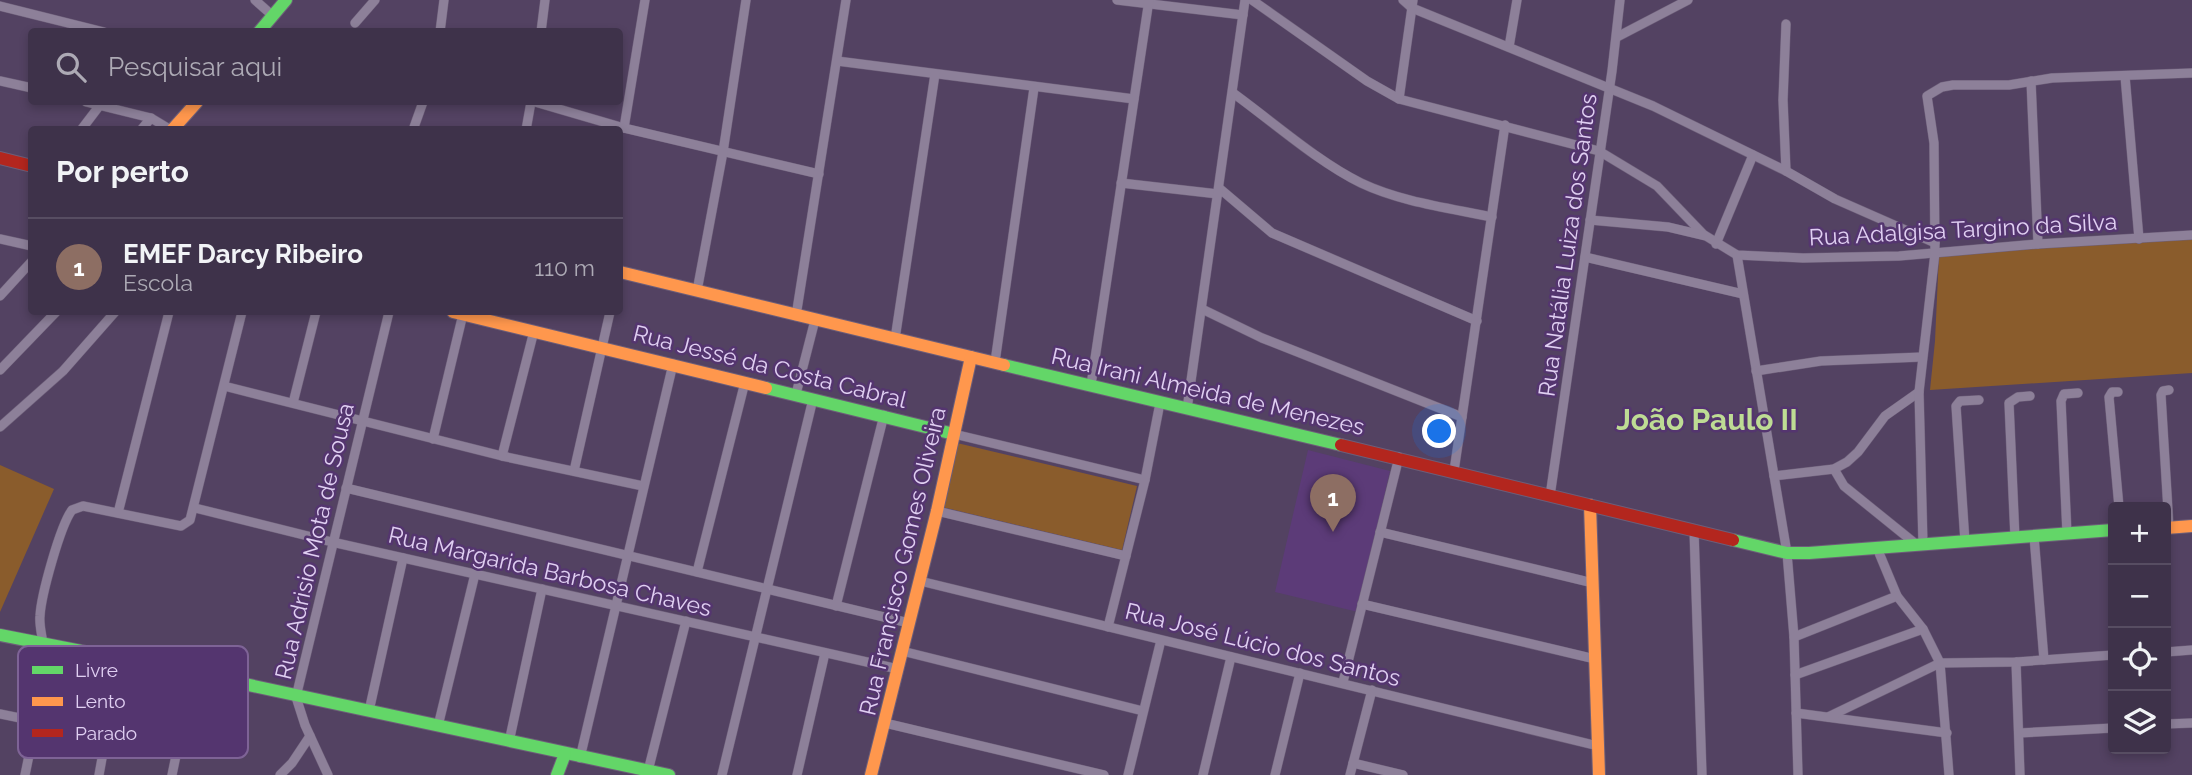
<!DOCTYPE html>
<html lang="pt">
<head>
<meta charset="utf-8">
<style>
	:root { --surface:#3e324a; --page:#453a51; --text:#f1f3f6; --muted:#adaab5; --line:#574d62; --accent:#8c9099 }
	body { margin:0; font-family:Raleway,sans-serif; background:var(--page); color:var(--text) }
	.controls { position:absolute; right:21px; bottom:21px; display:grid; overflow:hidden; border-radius:7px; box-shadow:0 4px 10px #0003 }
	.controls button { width:63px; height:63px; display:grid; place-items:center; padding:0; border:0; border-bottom:2px solid var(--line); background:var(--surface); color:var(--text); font:35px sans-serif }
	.you { position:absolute; left:1440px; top:432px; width:24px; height:24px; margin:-18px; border:5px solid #fff; border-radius:50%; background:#1a73e8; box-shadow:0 0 0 10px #1a73e833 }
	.badge { display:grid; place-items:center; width:46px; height:46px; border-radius:50%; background:var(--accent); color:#fff; font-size:23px; font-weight:700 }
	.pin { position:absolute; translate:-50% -58px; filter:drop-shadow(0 2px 4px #0008) }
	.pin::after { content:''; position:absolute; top:37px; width:24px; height:21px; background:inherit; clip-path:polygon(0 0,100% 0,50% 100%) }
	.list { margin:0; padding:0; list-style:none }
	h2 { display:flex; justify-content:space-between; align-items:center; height:91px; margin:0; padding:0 28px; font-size:30px }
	h2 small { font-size:23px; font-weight:400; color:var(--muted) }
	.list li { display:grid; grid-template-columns:46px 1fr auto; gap:21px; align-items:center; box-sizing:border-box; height:98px; padding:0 28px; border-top:2px solid var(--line) }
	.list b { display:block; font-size:26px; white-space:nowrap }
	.list p { margin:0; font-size:23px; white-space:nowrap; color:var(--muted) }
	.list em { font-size:23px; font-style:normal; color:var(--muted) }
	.icon { flex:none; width:38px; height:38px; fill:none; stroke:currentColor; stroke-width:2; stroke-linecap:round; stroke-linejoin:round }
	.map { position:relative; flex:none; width:2192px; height:775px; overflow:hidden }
	.search { position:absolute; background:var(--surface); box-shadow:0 4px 10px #0003; left:28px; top:28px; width:595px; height:77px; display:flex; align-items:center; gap:18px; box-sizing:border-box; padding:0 24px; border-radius:7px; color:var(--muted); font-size:26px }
	.panel { position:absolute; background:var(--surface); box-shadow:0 4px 10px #0003; left:28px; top:126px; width:595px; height:189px; border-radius:7px }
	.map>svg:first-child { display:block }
</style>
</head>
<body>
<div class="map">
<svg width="2192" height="775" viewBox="0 0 2192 775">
	<rect width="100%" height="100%" fill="#534262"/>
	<polygon fill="#5c3b78" points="1308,450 1390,471 1358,612 1275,592"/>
	<g fill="#8a5c2c">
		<polygon points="2192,237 2192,373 1930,390 1935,341 1939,254"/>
		<polygon points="957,443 1137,486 1122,550 942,507"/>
		<polygon points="0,465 54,489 0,612"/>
	</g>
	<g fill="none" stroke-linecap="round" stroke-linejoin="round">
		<defs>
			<g id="street">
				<polyline points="255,0 273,16"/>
				<polyline points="1117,0 1243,15"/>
				<polyline points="1252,0 1367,81 1399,99 1599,151 1657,186 1704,235"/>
				<polyline points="1403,0 1412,8 1653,106 1786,171 1835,199 1935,243"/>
				<polyline points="0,6 104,32"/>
				<polyline points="355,23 375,0"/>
				<polyline points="1786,24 1783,100 1786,171"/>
				<polyline points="440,32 444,0"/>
				<polyline points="541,32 545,0"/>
				<polyline points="1617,37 1688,0"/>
				<polyline points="1509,47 1517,0"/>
				<polyline points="837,61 1134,99"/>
				<polyline points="2125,76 2139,239"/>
				<polyline points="0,81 32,88"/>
				<polyline points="2031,81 2038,244"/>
				<path d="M 1233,93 C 1273,122 1318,162 1361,183 C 1401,202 1449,208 1492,217"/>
				<polyline points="1399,99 1413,0"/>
				<polyline points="86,102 151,118 171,130"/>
				<polyline points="535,102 624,128 819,174"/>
				<polyline points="624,128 645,0"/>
				<polyline points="81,130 100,105"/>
				<polyline points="141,130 151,118"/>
				<polyline points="413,130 423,102"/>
				<polyline points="526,130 531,102"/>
				<polyline points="1121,183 1218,194"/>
				<polyline points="1219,188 1272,233 1477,321"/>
				<polyline points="1590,220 1668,227 1706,236 1737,255 1803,258 1899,256 2038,244 2192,235"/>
				<polyline points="0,239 32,246"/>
				<polyline points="1716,244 1753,155"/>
				<polyline points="1737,255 1787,553 1794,637 1798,775"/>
				<polyline points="1585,257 1743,294"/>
				<polyline points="697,291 723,152 746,0"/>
				<polyline points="0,296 32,261"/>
				<polyline points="1202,309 1262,338 1462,417"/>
				<polyline points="796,316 846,0"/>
				<polyline points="895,339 935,74"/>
				<polyline points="995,362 1034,88"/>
				<polyline points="0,370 56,312"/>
				<polyline points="1756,371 1821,361 1922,357"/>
				<polyline points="1091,385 1149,0"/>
				<polyline points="224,386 502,456 643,486"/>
				<polyline points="2169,390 2163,391 2161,395 2169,527"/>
				<polyline points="2118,392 2112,392 2109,397 2119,507"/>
				<polyline points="796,394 815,320"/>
				<polyline points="293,403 316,312"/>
				<polyline points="1187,409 1245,0"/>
				<polyline points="0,427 63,371 115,312"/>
				<polyline points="954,434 1145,480"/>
				<polyline points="433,439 463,314"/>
				<polyline points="502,456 534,331"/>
				<polyline points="1834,469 1844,486 1917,545"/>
				<polyline points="574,471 610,312"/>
				<polyline points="1454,471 1505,125"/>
				<polyline points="1774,476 1834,469 1847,462 1858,452 1885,416 1919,392"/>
				<polyline points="346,488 909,623"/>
				<polyline points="1550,496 1612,71 1620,0"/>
				<polyline points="195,508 332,542 898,669"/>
				<polyline points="937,511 1126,556"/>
				<polyline points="118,513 169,312"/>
				<polyline points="1694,530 1702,775"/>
				<polyline points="1380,532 1593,583"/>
				<polyline points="2067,534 2061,401 2064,394 2078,393"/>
				<polyline points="2034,536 2044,660"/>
				<polyline points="2015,538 2009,403 2018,397 2030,396"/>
				<polyline points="1965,542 1956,406 1960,401 1979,400"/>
				<polyline points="1923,544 1919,392 1935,253 1934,143 1927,96 1942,87 1953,85 2009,85 2052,78 2192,73"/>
				<polyline points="1877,548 1897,596 1923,629 1940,663 1949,775"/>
				<polyline points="697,572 745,382"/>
				<polyline points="920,581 1598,746"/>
				<polyline points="1362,604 1595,659"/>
				<polyline points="836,606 884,415"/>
				<polyline points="1108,627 1145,480 1160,403"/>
				<polyline points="1794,637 1897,596"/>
				<path d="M 43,644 C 42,635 39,625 40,616 C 41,596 60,526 72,510 L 83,506 L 181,526 L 190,520 L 242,312"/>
				<polyline points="902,651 1143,711"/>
				<polyline points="2166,652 2192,650"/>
				<polyline points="2016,662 2020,775"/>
				<polyline points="1795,675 1923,629"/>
				<polyline points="1343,682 1399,457"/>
				<polyline points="369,711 403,558"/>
				<polyline points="1796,713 1947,733"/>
				<polyline points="0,714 177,750"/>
				<polyline points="1828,717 1940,663 2016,662 2113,655"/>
				<polyline points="885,723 1104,775"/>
				<polyline points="2166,724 2192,723"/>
				<polyline points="438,726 475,574"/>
				<polyline points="2019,733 2113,728"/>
				<polyline points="509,742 542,589"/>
				<polyline points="580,758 673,364"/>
				<polyline points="1353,763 1403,775"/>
				<polyline points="648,771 686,621"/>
				<polyline points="25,775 36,721"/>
				<polyline points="99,775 106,736"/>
				<polyline points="172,775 193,673"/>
				<polyline points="280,775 292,763 310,736"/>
				<polyline points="328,775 305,725 296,697 389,312"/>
				<polyline points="722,775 813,399"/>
				<polyline points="797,775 825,653"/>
				<polyline points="1128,775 1161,640"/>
				<polyline points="1203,775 1231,657"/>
				<polyline points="1275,775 1300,673"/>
				<polyline points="1350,775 1372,690"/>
			</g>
			<g id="fast">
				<polyline points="259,32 286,0"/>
				<polyline points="1004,365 1341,445"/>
				<polyline points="766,388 954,434"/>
				<polyline points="1733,540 1787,553 1809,553 2113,530"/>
				<polyline points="0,635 193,673 669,775"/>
				<polyline points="557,775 565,754"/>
			</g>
			<g id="slow">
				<polyline points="172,130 197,102"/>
				<polyline points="620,272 1004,365"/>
				<polyline points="453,312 766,388"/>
				<polyline points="1590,505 1599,775"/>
				<polyline points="2166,528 2192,526"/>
				<polyline points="871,775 937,511 971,357"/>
			</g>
			<g id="jam">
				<polyline points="0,158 32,166"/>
				<polyline points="1341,445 1733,540"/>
			</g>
		</defs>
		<use href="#street" stroke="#6d5e79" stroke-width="10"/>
		<use href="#fast" stroke="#6d5e79" stroke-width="14"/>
		<use href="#slow" stroke="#6d5e79" stroke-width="14"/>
		<use href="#jam" stroke="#6d5e79" stroke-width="14"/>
		<use href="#street" stroke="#8d8099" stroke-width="9"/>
		<use href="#fast" stroke="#63d668" stroke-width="12"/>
		<use href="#slow" stroke="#ff974d" stroke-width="12"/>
		<use href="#jam" stroke="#b3261e" stroke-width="12"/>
	</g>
	<g text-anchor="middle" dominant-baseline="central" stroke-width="5" stroke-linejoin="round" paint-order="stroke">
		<g font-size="23" fill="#e0cff2" stroke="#54356f">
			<text transform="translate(1963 229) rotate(-3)">Rua Adalgisa Targino da Silva</text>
			<text transform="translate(1567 245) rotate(-82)">Rua Natália Luiza dos Santos</text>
			<text transform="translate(770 366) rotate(14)">Rua Jessé da Costa Cabral</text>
			<text transform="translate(1208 391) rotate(13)">Rua Irani Almeida de Menezes</text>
			<text transform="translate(314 541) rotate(-77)">Rua Adrisio Mota de Sousa</text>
			<text transform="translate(902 561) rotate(-77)">Rua Francisco Gomes Oliveira</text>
			<text transform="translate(550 571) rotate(13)">Rua Margarida Barbosa Chaves</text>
			<text transform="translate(1263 644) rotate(14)">Rua José Lúcio dos Santos</text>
		</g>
		<g font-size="30" font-weight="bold" fill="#bedc94" stroke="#54356f">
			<text x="1707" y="419">João Paulo II</text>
		</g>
	</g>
	<rect x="18" y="646" width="230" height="112" rx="10" fill="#54356f" stroke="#7e6396" stroke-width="2"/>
	<rect x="32" y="666" width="31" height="8" fill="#63d668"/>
	<rect x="32" y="697" width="31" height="9" fill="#ff974d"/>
	<rect x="32" y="729" width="31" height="8" fill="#b3261e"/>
	<g font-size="19" fill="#e0cff2">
		<text x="75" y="677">Livre</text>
		<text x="75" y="708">Lento</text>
		<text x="75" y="740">Parado</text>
	</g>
</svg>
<div class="controls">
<button>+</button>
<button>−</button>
<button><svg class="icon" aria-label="locate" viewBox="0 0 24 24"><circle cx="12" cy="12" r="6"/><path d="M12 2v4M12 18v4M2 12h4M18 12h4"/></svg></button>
<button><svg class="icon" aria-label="layers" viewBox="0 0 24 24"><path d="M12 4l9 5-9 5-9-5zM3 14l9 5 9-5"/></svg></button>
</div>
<div class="you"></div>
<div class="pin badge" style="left:1333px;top:532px;background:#8d6e63">1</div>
<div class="search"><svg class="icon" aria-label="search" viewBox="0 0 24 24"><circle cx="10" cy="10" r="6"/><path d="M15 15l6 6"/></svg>Pesquisar aqui</div>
<section class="panel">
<h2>Por perto<small></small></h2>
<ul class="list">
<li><span class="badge" style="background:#8d6e63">1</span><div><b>EMEF Darcy Ribeiro</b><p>Escola</p></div><em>110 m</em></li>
</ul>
</section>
</div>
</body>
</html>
